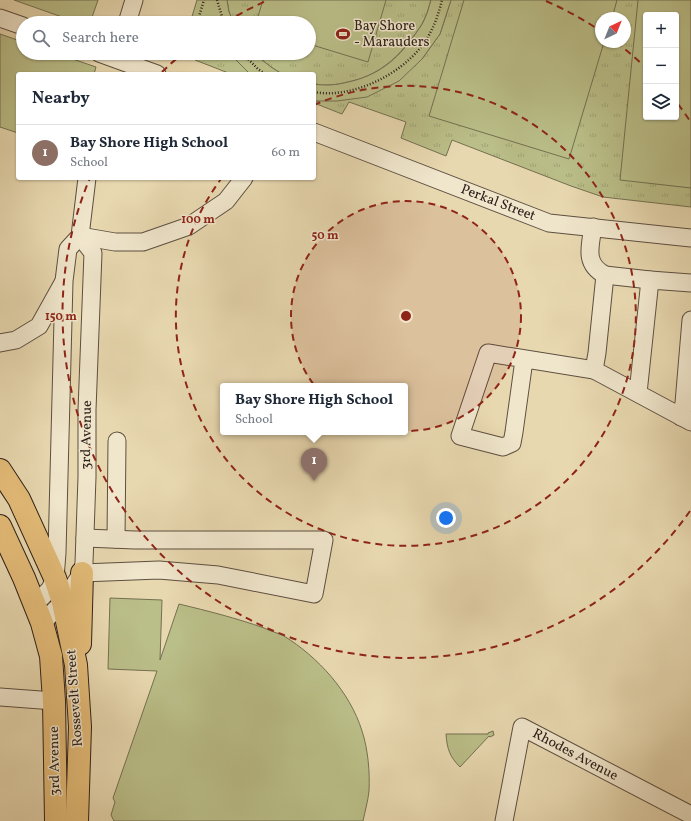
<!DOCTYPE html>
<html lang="en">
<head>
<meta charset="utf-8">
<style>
	:root { --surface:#fff; --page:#f2f2f3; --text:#1f2937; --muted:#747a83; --line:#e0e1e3; --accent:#111827 }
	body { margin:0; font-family:Vollkorn,serif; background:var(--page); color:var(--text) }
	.controls { position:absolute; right:12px; top:12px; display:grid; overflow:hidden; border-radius:4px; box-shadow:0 1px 3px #0004 }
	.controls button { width:36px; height:36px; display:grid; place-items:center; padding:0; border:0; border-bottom:1px solid var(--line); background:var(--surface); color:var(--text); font:20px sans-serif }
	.compass { position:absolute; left:595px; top:12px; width:36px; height:36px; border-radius:50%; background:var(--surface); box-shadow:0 1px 3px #0004; rotate:43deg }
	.you { position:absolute; left:446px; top:518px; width:14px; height:14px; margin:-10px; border:3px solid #fff; border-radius:50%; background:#1a73e8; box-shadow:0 0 0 6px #1a73e833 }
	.badge { display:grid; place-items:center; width:26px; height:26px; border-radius:50%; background:var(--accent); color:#fff; font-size:13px; font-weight:700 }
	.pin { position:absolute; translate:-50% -33px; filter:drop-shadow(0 1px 2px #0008) }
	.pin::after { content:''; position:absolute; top:21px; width:14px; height:12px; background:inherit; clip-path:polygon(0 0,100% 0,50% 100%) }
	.popup { position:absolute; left:220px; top:383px; width:188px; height:52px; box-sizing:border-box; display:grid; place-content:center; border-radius:4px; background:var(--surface); filter:drop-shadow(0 1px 3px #0005); font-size:13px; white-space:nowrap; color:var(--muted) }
	.popup b { font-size:15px; color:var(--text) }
	.popup::after { content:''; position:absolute; left:50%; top:100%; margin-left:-8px; border:8px solid transparent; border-top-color:var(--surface) }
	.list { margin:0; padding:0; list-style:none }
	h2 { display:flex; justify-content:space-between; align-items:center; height:52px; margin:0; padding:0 16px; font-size:17px }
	h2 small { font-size:13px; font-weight:400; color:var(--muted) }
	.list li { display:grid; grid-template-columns:26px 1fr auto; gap:12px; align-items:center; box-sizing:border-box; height:56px; padding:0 16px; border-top:1px solid var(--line) }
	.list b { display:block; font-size:15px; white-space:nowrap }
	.list p { margin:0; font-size:13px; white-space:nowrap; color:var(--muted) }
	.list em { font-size:13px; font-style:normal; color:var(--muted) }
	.icon { flex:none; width:22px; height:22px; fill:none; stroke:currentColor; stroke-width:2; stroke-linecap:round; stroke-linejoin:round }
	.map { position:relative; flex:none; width:691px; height:821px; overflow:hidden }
	.search { position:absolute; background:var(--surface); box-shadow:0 1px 3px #0004; left:16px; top:16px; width:300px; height:44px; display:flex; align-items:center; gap:10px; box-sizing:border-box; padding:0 14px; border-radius:22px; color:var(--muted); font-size:15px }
	.panel { position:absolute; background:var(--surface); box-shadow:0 1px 3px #0004; left:16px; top:72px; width:300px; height:108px; border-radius:4px }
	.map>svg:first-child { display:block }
</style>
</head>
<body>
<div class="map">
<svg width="691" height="821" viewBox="0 0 691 821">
	<defs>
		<pattern id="grass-tufts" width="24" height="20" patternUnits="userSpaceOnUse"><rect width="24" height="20" fill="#babe88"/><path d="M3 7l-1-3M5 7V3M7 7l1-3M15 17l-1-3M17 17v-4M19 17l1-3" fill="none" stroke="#a0a375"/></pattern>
	</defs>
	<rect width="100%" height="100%" fill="#e8d8b0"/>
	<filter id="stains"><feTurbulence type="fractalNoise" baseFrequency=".005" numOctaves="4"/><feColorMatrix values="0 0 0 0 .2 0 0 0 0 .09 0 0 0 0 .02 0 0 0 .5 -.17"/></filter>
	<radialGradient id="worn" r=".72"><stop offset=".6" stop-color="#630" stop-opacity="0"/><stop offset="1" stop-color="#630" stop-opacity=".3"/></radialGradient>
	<g fill="url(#grass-tufts)" stroke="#747052" fill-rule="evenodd">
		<path d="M 227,0 L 431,0 C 429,6 428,12 425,18 C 422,25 417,32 412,38 C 395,61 376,76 348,82 C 337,85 325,86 314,84 L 314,74 L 282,74 L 271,67 L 253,53 L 309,53 L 309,23 L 234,23 L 229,12 Z"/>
		<path d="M 451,0 L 691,0 L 691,207 L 603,197 L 571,186 L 452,140 L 446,156 L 401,138 L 406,122 L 349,102 L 342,114 L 314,103 L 314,101 L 317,102 L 422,59 L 440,34 ZM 646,15 L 676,15 L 676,117 L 646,117 ZM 601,18 L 625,18 L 625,42 L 601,42 Z"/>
		<polygon points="192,53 229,53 250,74 231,74 195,60"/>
	</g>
	<g fill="#babe88" stroke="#747052" fill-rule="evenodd">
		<polygon points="14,0 98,0 90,23 79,23"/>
		<polygon points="197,0 227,0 229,12 234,23 213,23 212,20 210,23 190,23"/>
		<polygon points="263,0 386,0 368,62 309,44 309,23 256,23"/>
		<path d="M 431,0 L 451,0 L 440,34 L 422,59 L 399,81 L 367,97 L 337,101 L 314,101 L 314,84 C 325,86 337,85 348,82 C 377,76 397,60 414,36 C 418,30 423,24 425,18 C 428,12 429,6 431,0 Z"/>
		<polygon points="464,0 617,0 612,18 601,18 601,42 604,42 569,159 429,116"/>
		<path d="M 638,0 L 691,0 L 691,188 L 620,180 ZM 646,15 L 676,15 L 676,117 L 646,117 Z"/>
		<polygon points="0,34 23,42 23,53 55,53 96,67 94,74 18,74 18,133 0,127"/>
		<polygon points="229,53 253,53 271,67 282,74 250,74"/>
		<path d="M 110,598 L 162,600 L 160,660 L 179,604 C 208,611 236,618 264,628 C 270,631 278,633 284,636 C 318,657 350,692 362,731 C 368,749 370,772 369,791 C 368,801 365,811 363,821 L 114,821 L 111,815 L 115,802 L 113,798 L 157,671 L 108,669 Z"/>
		<path d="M 493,731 L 494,735 L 490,737 L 489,736 L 460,767 C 450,757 447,749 446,734 L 488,734 L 488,733 Z"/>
	</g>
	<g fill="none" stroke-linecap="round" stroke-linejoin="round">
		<defs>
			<g id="minor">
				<polyline points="0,18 23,26"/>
				<polyline points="127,23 134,0"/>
				<polyline points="99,53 157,74"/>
				<polyline points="314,132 549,223 691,238"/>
				<path d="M 593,227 C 590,247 584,264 605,275 L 597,353 L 594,370 L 691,422"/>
				<polyline points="80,236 115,242 143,242 189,226 226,201 244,178"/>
				<polyline points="605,275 650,280"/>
				<polyline points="0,343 16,340 39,326 63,283"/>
				<polyline points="524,360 514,432 512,443 503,447 460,436 488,353 594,370"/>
				<polyline points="638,393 650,280 691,283"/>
				<polyline points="681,417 684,403 691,320"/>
				<polyline points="116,539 117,441"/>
				<polyline points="82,573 159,570 218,575 314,594 324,540 135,540 85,538"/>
				<polyline points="34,605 50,589 55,578 57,553 64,281 68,249 80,236 87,178"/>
				<polyline points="42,623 63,602 82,573 84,563 87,477 87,410 93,253 80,236"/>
				<polyline points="0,697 54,701"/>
				<polyline points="504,821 522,727 691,815"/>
			</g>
			<g id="major">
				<polyline points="0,470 19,499 55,578 63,602 76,665 80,727 77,821"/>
				<polyline points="0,526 24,578 42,623 51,656 54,701 56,821"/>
				<polyline points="80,644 82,573"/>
			</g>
		</defs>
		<use href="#minor" stroke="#5d4f40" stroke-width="19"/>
		<use href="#major" stroke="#2f211b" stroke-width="24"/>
		<g stroke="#2f211b" stroke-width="2.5" stroke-dasharray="1 2" stroke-linecap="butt">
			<polyline points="217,0 224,23"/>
			<polyline points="197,23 204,0"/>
			<polyline points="242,53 258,69 265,74"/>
			<path d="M 314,92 C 351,99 398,76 421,47 C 432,33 438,17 442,0"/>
		</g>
		<use href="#minor" stroke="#f0e6cc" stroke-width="17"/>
		<use href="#major" stroke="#e4bc78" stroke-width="22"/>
	</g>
	<circle cx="406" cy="316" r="115" fill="#8f2418" fill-opacity=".12"/>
	<g fill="none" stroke="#8f2418" stroke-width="2" stroke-dasharray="7 5">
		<circle cx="406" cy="316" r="115"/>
		<path d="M314 105A230 230 0 1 1 221 179"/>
		<path d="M690 511A345 345 0 0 1 90 178M162 72A345 345 0 0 1 182 54M226 22A345 345 0 0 1 266 1M546 1A345 345 0 0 1 599 30M616 42A345 345 0 0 1 646 68M678 104A345 345 0 0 1 690 121"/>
	</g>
	<defs>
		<symbol id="stadium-bare" viewBox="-9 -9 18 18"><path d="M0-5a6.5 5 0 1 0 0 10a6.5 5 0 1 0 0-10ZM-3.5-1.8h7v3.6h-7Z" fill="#8f2418" stroke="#f0e6cc" stroke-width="2.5" paint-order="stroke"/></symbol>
	</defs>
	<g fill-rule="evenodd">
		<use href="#stadium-bare" x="333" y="24" width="20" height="20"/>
	</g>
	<g text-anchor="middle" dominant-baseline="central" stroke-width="3" stroke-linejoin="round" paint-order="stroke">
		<g font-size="14" fill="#2f211b" stroke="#f0e6cc" text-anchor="start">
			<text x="354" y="26">Bay Shore<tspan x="354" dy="16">- Marauders</tspan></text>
		</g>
		<g font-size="14" fill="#2f211b" stroke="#f0e6cc">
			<text transform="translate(498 203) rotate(21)">Perkal Street</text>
			<text transform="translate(87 435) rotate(-89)">3rd Avenue</text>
			<text transform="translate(75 698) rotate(-94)">Rossevelt Street</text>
			<text transform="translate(575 755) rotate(28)">Rhodes Avenue</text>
			<text transform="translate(55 761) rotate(-91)">3rd Avenue</text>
		</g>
	</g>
	<circle cx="406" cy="316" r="6" fill="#8f2418" stroke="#f0e6cc" stroke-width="2"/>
	<g font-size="12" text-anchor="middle" font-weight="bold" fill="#8f2418" stroke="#f0e6cc" stroke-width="3" stroke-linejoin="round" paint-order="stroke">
		<text x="198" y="223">100 m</text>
		<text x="325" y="239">50 m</text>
		<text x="61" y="320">150 m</text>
	</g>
	<rect width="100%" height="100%" filter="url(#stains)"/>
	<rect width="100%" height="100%" fill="url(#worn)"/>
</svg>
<div class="controls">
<button>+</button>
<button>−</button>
<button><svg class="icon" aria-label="layers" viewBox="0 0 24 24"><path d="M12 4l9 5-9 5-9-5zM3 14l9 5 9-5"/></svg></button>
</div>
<svg class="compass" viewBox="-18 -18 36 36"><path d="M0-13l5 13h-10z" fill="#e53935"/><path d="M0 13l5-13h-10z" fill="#747a83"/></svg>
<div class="you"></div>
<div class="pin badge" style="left:314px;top:481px;background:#8d6e63">1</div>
<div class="popup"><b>Bay Shore High School</b>School</div>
<div class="search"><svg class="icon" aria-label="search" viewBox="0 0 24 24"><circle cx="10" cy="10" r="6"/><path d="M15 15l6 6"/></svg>Search here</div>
<section class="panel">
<h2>Nearby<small></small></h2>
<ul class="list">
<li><span class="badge" style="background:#8d6e63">1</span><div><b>Bay Shore High School</b><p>School</p></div><em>60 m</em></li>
</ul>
</section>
</div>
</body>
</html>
